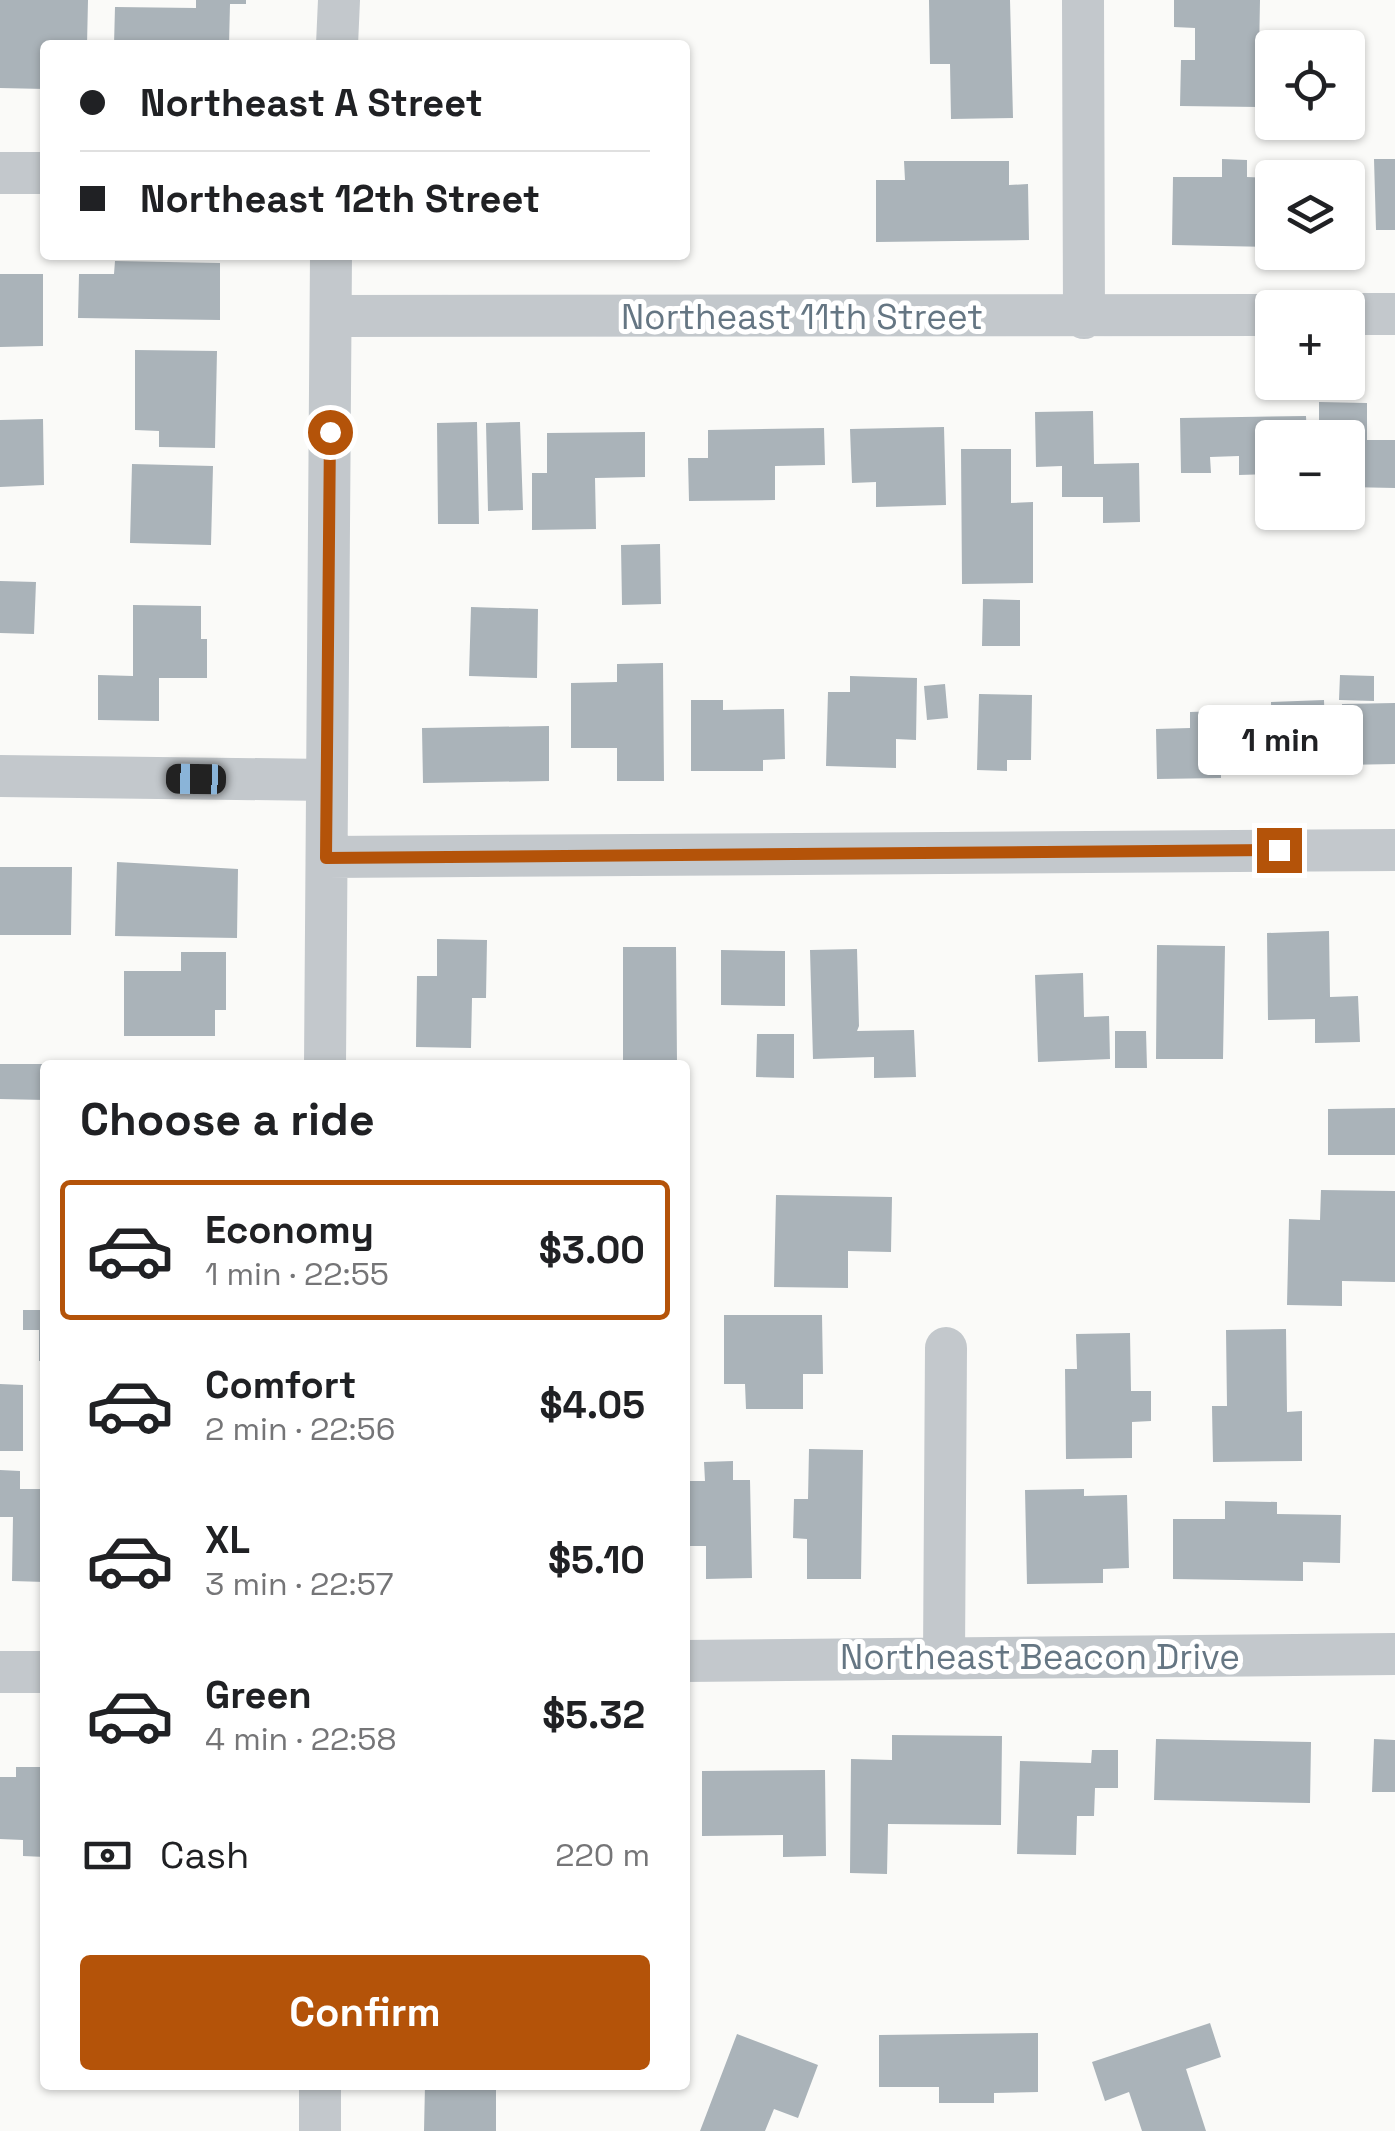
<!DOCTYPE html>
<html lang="en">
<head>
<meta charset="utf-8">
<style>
	:root { --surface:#fff; --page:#f2f2f2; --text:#202124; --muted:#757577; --line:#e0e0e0; --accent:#b45309 }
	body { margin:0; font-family:"Space Grotesk",sans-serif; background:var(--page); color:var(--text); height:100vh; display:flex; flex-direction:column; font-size:38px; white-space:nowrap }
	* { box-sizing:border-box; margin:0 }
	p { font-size:32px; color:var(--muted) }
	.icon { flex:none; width:55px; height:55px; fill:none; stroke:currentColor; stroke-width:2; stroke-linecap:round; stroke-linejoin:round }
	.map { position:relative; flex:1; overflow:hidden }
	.sheet { position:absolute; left:40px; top:1060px; width:650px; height:1030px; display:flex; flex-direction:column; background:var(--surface); border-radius:10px; box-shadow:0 2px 8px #0004 }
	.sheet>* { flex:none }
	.hud { position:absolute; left:40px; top:40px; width:650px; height:220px; border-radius:10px; box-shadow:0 2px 8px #0004; display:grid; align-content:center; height:220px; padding:0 40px; background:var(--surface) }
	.tools { position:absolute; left:1255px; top:30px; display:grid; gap:20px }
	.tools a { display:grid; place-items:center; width:110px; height:110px; border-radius:10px; background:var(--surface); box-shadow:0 2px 8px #0004; font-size:50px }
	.end { position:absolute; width:45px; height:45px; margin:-22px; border:12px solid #b45309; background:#fff; box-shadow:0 0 0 5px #fff }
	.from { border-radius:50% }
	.bubble { position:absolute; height:70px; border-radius:10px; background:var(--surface); box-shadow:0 2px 8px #0004; font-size:32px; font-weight:700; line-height:70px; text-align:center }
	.car { position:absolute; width:30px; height:60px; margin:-30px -15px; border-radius:12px; box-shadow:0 0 8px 2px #0007; background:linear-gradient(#222 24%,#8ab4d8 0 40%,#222 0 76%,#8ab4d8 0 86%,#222 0) }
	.hud b { display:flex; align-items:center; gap:35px; height:95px; font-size:38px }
	.hud b+b { border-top:2px solid var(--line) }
	.hud i { width:25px; height:25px; background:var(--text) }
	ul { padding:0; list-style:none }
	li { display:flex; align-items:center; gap:30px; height:140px; margin:0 20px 15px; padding:0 20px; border:5px solid transparent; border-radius:10px }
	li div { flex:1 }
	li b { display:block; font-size:38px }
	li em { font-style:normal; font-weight:700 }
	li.active { border-color:var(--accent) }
	li>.icon { width:90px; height:90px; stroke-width:1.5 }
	h2 { padding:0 40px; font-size:45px; line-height:120px }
	.pay { display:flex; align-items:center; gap:25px; height:110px; padding:0 40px; font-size:38px }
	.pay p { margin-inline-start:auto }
	.cta { display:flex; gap:20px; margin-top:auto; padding:20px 40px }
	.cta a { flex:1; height:115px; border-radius:10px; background:var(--accent); color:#fff; font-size:40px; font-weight:700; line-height:115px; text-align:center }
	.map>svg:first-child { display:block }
</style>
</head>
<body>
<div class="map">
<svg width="1395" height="2131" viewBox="0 0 1395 2131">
	<rect width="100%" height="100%" fill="#fafaf8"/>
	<!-- building -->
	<path fill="#aab3b9" d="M 0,0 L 88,0 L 87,45 L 45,45 L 45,89 L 0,88 Z
		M 196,0 L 246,0 L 246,4 L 230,4 L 229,45 L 114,45 L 115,7 L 196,8 Z
		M 929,0 L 1010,0 L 1013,118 L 951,119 L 950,64 L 930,64 Z
		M 1174,0 L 1260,0 L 1258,107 L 1180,106 L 1181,60 L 1195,60 L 1195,28 L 1174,27 Z
		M 1222,159 L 1247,160 L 1247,177 L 1272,178 L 1272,247 L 1172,245 L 1173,177 L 1222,177 Z
		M 1374,159 L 1395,159 L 1395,230 L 1376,230 Z
		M 904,161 L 1009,161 L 1009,185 L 1028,184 L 1029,240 L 876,242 L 876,180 L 905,180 Z
		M 115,261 L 220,263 L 220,320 L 78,318 L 79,274 L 114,274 Z
		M 0,274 L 43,274 L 43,346 L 0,347 Z
		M 135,350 L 217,351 L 215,448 L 159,447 L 159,431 L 135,430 Z
		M 1319,402 L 1367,403 L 1367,440 L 1395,440 L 1395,488 L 1348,487 L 1348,438 L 1319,438 Z
		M 1093,411 L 1094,464 L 1139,463 L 1140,522 L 1103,523 L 1103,497 L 1062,497 L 1062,466 L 1036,467 L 1035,412 Z
		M 1306,416 L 1307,438 L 1272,438 L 1272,474 L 1239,475 L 1239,456 L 1210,457 L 1211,473 L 1181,473 L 1180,418 Z
		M 43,419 L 44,485 L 0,487 L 0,420 Z
		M 477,422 L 479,524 L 438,524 L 437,423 Z
		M 520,422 L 523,510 L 488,511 L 486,423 Z
		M 944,427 L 946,505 L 876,507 L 876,482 L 852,483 L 850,429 Z
		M 824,428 L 825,465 L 775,466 L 775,500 L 689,501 L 688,458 L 708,458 L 708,430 Z
		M 645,432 L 645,477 L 595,478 L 596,529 L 532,530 L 532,473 L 547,473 L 547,433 Z
		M 961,449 L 1011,449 L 1011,503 L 1033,502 L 1033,583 L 962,584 Z
		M 132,464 L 213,466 L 211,545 L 130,543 Z
		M 660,544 L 661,604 L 622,605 L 621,545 Z
		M 0,581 L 36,582 L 34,634 L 0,633 Z
		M 983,599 L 1020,600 L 1020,646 L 982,646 Z
		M 133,605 L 201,606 L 201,639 L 207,639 L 207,678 L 159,678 L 159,721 L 98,720 L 98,675 L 133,676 Z
		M 471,607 L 538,609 L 537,678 L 469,676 Z
		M 663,663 L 664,781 L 617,781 L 617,748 L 571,748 L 571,683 L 617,682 L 617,664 Z
		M 1340,675 L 1374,676 L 1374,701 L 1339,700 Z
		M 850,676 L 917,678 L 916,740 L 896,739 L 896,768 L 826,766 L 828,692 L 850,692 Z
		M 945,684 L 948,718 L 927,720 L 924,686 Z
		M 979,694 L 1032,695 L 1031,760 L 1007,760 L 1007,771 L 977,770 Z
		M 691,700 L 723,700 L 723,710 L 784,709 L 785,759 L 763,760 L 763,771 L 691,771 Z
		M 1324,700 L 1326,763 L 1272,764 L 1271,702 Z
		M 1395,703 L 1395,764 L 1343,765 L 1342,704 Z
		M 1220,711 L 1221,778 L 1157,779 L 1156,729 L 1190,728 L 1190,712 Z
		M 549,726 L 549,781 L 423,783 L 422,728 Z
		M 117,862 L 238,869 L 237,938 L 115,936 Z
		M 0,867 L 72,867 L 71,935 L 0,935 Z
		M 1329,931 L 1330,997 L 1358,996 L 1360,1042 L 1315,1043 L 1315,1019 L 1268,1020 L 1267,933 Z
		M 437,939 L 487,940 L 486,998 L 472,998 L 471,1048 L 416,1047 L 417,976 L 437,976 Z
		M 1157,945 L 1225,946 L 1223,1059 L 1156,1059 Z
		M 623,947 L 676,947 L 677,1063 L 623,1065 Z
		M 857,949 L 859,1026 L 857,1031 L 914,1030 L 916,1077 L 874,1078 L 874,1057 L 813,1059 L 810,950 Z
		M 721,950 L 785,951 L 785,1006 L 721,1005 Z
		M 181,952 L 226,952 L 226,1010 L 215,1010 L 215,1036 L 124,1036 L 124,971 L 181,971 Z
		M 1083,973 L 1084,1017 L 1109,1016 L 1110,1059 L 1038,1062 L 1035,975 Z
		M 1115,1031 L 1146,1031 L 1147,1068 L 1115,1068 Z
		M 757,1034 L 794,1034 L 794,1078 L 756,1077 Z
		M 0,1064 L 45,1064 L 45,1100 L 0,1099 Z
		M 1395,1108 L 1395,1155 L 1328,1155 L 1328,1109 Z
		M 1321,1190 L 1395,1191 L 1395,1282 L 1342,1281 L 1342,1306 L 1287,1305 L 1289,1219 L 1320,1220 Z
		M 776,1195 L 892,1197 L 891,1252 L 848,1251 L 848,1288 L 774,1287 Z
		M 23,1310 L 45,1310 L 45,1361 L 39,1361 L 39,1330 L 23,1330 Z
		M 724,1315 L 822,1315 L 823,1374 L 803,1374 L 803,1409 L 746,1409 L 745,1384 L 724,1384 Z
		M 1286,1329 L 1287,1412 L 1302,1411 L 1302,1461 L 1213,1462 L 1212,1406 L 1227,1406 L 1226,1330 Z
		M 1130,1333 L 1131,1391 L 1151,1391 L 1151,1421 L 1132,1422 L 1132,1458 L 1066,1459 L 1065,1369 L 1077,1369 L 1076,1334 Z
		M 0,1384 L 23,1385 L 23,1451 L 0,1451 Z
		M 809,1449 L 863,1450 L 861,1579 L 807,1579 L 807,1539 L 793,1538 L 794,1499 L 808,1499 Z
		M 733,1461 L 733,1480 L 750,1480 L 752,1578 L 706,1579 L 706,1546 L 685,1546 L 685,1481 L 705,1481 L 704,1462 Z
		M 0,1470 L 20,1471 L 20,1489 L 45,1489 L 45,1582 L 12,1581 L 13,1517 L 0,1517 Z
		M 1084,1489 L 1084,1496 L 1127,1495 L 1129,1568 L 1103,1569 L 1103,1583 L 1027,1584 L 1025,1490 Z
		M 1225,1501 L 1277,1502 L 1277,1514 L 1341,1515 L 1340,1563 L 1303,1562 L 1303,1581 L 1173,1579 L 1173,1519 L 1225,1519 Z
		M 892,1735 L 1002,1736 L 1001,1825 L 888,1824 L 887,1874 L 850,1873 L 851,1759 L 892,1760 Z
		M 1156,1739 L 1311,1742 L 1310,1803 L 1154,1800 Z
		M 1374,1739 L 1395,1740 L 1395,1792 L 1372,1792 Z
		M 1092,1750 L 1118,1750 L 1118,1788 L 1095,1788 L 1094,1816 L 1077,1816 L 1076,1855 L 1017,1854 L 1020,1761 L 1091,1763 Z
		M 16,1767 L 45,1767 L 45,1857 L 23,1856 L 23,1840 L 0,1839 L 0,1777 L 16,1777 Z
		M 825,1770 L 826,1856 L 783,1857 L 783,1835 L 702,1836 L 702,1771 Z
		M 1210,2023 L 1221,2057 L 1186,2069 L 1206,2131 L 1142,2131 L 1129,2092 L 1105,2101 L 1092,2062 Z
		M 1038,2033 L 1038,2092 L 994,2093 L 994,2103 L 939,2103 L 939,2087 L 879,2087 L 879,2035 Z
		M 737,2034 L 818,2065 L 798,2118 L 774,2109 L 765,2131 L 700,2131 Z
		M 425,2085 L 496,2085 L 496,2131 L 424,2131 Z"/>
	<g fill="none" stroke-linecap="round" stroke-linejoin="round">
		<!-- minor -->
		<path stroke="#c3c8cc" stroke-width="42" d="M 1083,0 L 1084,318
			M 337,45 L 339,0
			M 0,173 L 45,173
			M 1348,314 L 1395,314
			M 331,316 L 1272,315
			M 0,776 L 327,780
			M 327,857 L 1395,850
			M 325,1065 L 331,255
			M 944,1657 L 946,1348
			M 685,1661 L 1395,1654
			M 0,1672 L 45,1672
			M 320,2131 L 320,2085"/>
	</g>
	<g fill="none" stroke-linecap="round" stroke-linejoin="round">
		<!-- route -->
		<path stroke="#b45309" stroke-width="12" d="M 330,432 L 326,858 L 1279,850"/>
	</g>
	<g text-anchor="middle" stroke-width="10" stroke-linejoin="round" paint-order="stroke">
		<!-- street labels -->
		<g font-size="35" fill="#657683" stroke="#fff">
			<text x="802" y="329">Northeast 11th Street</text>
			<text x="1040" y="1669">Northeast Beacon Drive</text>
		</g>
	</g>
</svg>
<div class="tools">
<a><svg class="icon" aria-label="locate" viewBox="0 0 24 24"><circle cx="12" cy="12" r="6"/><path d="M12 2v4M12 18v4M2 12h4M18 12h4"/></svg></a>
<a><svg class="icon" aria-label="layers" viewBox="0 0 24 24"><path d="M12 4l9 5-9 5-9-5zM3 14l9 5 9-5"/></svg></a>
<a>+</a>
<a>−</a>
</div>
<i class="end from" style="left:330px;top:432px"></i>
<i class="end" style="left:1279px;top:850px"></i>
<div class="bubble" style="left:1198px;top:705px;width:165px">1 min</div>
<i class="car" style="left:196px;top:779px;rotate:271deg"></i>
<div class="hud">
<b><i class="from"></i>Northeast A Street</b>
<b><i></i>Northeast 12th Street</b>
</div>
<section class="sheet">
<h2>Choose a ride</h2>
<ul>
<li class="active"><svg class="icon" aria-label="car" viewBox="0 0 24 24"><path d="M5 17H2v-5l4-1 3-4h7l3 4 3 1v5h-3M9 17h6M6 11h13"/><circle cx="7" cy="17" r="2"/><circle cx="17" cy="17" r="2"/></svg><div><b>Economy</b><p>1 min · 22:55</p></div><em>$3.00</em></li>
<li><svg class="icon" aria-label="car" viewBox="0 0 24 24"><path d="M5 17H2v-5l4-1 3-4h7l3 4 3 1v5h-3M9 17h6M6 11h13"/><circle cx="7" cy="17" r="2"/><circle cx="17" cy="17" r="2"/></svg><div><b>Comfort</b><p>2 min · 22:56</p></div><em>$4.05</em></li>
<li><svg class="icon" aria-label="car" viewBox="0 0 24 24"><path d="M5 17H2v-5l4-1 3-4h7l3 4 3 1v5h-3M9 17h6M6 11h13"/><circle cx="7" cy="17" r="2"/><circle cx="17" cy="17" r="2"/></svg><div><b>XL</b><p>3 min · 22:57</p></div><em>$5.10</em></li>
<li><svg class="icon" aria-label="car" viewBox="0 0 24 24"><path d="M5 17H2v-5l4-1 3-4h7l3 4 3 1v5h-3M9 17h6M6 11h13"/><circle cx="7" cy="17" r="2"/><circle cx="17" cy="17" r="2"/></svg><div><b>Green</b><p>4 min · 22:58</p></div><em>$5.32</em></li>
</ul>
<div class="pay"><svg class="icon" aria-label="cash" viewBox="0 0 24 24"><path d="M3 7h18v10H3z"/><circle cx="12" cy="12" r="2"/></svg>Cash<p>220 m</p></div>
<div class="cta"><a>Confirm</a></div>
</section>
</div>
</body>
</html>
